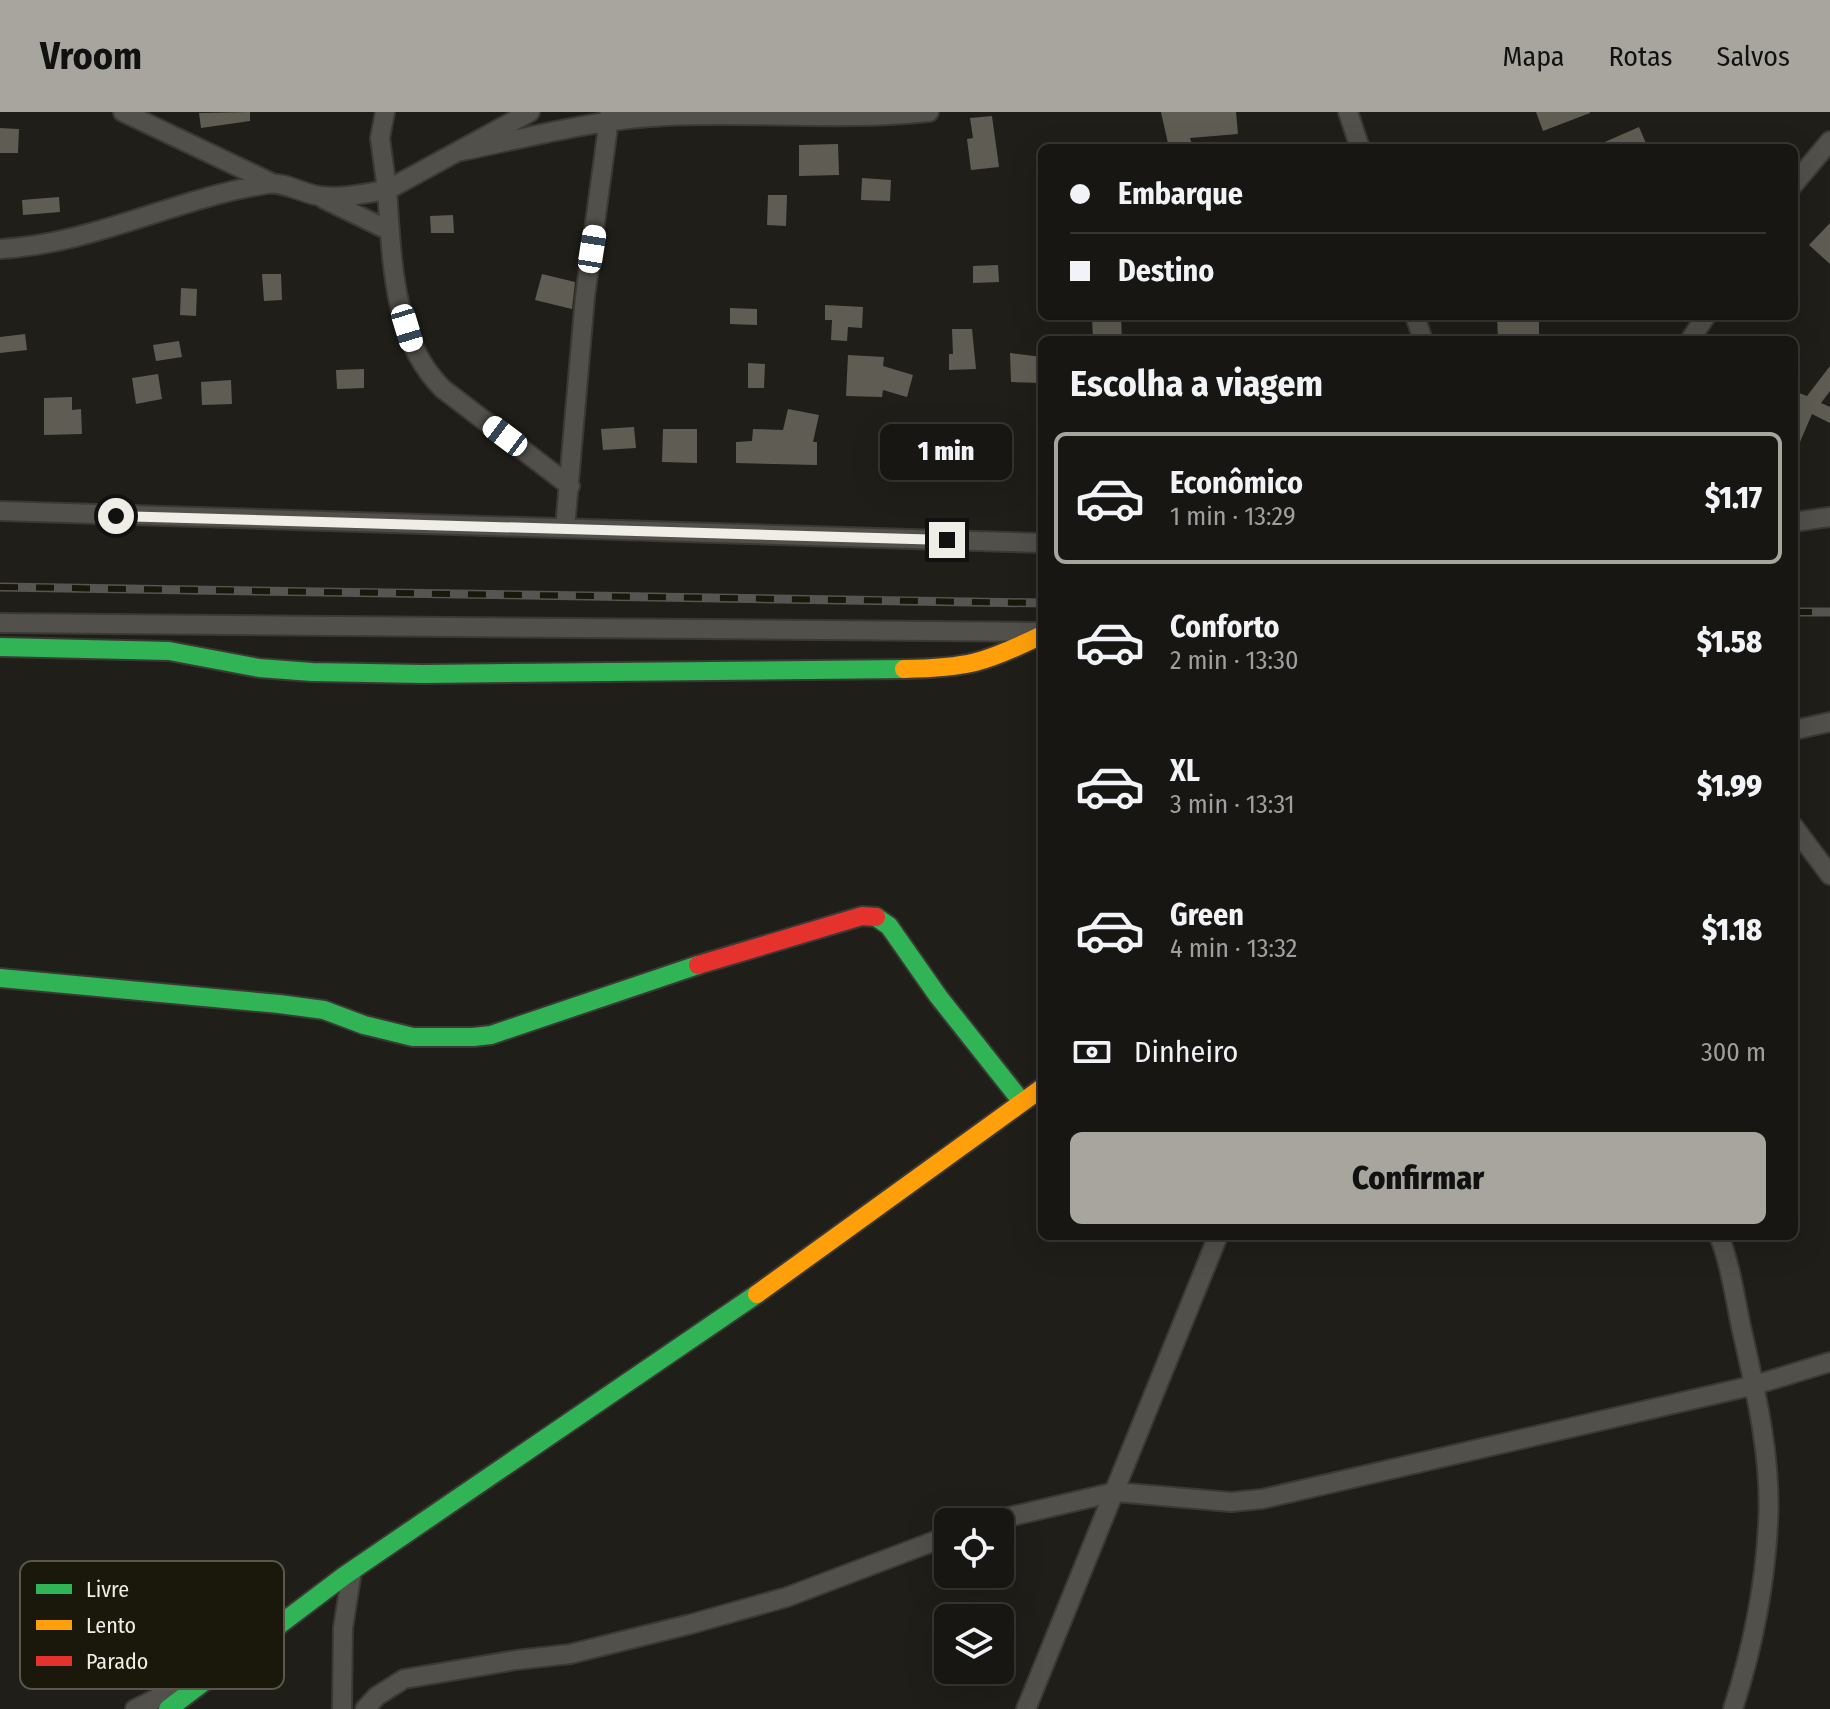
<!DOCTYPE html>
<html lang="pt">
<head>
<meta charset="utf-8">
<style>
	:root { --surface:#181612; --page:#252320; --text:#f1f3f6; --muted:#9f9f9f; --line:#363532; --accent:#a7a59d }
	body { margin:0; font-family:"Fira Sans Condensed",sans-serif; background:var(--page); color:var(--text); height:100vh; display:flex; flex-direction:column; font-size:30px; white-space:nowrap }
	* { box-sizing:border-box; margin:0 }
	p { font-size:26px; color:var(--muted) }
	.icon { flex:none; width:44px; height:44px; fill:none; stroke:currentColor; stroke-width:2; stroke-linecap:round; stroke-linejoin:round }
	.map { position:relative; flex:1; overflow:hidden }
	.panel { position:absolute; left:1038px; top:224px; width:760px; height:904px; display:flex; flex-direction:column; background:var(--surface); border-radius:12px; box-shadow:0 8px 32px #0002,0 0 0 2px var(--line) }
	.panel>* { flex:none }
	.banner { position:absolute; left:1038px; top:32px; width:760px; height:176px; border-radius:12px; box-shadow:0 8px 32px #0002,0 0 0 2px var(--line); display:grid; align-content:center; height:176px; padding:0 32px; background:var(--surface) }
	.fabs { position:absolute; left:934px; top:1396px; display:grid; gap:16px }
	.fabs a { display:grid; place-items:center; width:80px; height:80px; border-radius:12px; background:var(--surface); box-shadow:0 8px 32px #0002,0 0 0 2px var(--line); font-size:40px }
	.end { position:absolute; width:36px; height:36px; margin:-18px; border:10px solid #efede5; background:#111; box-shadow:0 0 0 4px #111 }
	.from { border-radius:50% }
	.bubble { position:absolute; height:56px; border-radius:12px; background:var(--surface); box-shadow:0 8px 32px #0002,0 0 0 2px var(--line); font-size:26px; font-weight:800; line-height:56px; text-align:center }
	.car { position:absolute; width:24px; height:48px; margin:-24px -12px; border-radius:10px; box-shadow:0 0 6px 2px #0007; background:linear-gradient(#fff 24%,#345 0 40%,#fff 0 76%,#345 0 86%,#fff 0) }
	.banner b { display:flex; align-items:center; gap:28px; height:76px; font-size:30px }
	.banner b+b { border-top:2px solid var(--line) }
	.banner i { width:20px; height:20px; background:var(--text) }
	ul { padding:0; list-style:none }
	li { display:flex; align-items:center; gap:24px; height:132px; margin:0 16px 12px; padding:0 16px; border:4px solid transparent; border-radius:12px }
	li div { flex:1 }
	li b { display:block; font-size:30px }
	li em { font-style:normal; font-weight:800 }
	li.active { border-color:var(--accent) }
	li>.icon { width:72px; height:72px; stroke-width:1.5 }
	h2 { padding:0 32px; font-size:36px; line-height:96px }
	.pay { display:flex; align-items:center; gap:20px; height:88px; padding:0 32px; font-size:30px }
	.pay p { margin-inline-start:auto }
	.cta { display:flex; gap:16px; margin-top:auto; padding:16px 32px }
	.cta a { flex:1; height:92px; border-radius:12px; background:var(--accent); color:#111; font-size:32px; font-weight:800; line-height:92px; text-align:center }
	header { display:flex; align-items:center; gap:48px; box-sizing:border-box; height:112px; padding:0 40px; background:var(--accent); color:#111 }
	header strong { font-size:38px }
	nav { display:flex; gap:44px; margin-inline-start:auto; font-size:28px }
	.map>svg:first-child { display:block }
</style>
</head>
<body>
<header>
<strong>Vroom</strong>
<nav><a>Mapa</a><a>Rotas</a><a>Salvos</a></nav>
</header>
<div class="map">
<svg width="1830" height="1597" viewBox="0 0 1830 1597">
	<rect width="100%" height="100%" fill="#201e18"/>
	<!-- building -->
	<path fill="#5f5d53" d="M 250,0 L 250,9 L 201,16 L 199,1 Z
		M 1161,0 L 1236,0 L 1238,22 L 1190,26 L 1193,36 L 1169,36 Z
		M 1536,0 L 1590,0 L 1590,1 L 1543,19 Z
		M 992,4 L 999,55 L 971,58 L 967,27 L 973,26 L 970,6 Z
		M 1639,15 L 1648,36 L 1591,36 Z
		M 0,16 L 19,17 L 18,41 L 0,41 Z
		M 838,32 L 839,63 L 799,64 L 799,33 Z
		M 862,66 L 891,68 L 890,89 L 861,88 Z
		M 768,83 L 787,83 L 786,114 L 767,113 Z
		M 59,85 L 60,100 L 23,103 L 22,88 Z
		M 453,103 L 454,121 L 431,121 L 430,104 Z
		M 1830,111 L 1830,152 L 1809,133 Z
		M 998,153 L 999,170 L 973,171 L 973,154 Z
		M 262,162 L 281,162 L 282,188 L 264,189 Z
		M 542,162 L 575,170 L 572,197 L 535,188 Z
		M 181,176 L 197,177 L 196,204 L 180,203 Z
		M 825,193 L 863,195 L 862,216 L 848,215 L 847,229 L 831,228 L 832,208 L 825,208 Z
		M 730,196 L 757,197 L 757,213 L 730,212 Z
		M 1092,204 L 1121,204 L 1122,228 L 1093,228 Z
		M 1497,204 L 1539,204 L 1539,228 L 1498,228 Z
		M 952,217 L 972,217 L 976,257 L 949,258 L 949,242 L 953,242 Z
		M 25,222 L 27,238 L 0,241 L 0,225 Z
		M 179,229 L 182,245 L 156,249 L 153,233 Z
		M 1010,241 L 1042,245 L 1042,271 L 1011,270 Z
		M 848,243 L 884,245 L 883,254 L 913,263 L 907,285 L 883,278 L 882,285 L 846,284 Z
		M 748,251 L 765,252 L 764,276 L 748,276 Z
		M 1830,254 L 1830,279 L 1821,291 L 1830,295 L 1830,311 L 1812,302 L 1794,344 L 1794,294 L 1799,281 L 1807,284 Z
		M 364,257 L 364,276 L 337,277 L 336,258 Z
		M 158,262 L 162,287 L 136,292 L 132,266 Z
		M 231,268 L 232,292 L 202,293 L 201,270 Z
		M 72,285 L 72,298 L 81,297 L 82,322 L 44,323 L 44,286 Z
		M 788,297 L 819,303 L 813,330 L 817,330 L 817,353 L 736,351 L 736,330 L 752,329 L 753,317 L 783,318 Z
		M 634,315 L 636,336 L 603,338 L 601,317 Z
		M 663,317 L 697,317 L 697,351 L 662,350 Z
		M 955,326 L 1001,327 L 1000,354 L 954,353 Z"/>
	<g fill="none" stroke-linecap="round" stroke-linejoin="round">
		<defs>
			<path id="street" d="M 123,0 L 272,71
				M 385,0 L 380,26 L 387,78 L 530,0
				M 1348,0 L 1360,36
				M 462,39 C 530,25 597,7 666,4 C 754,0 842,9 929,0
				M 1794,72 L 1830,29
				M 324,87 L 390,119
				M 0,137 C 93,132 176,86 267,72 C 284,69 303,82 320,84 C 342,87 365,81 387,78 C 392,146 392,227 443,277 L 570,374
				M 1415,204 L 1423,228
				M 1690,228 L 1706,204
				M 0,399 L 1042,431
				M 1794,410 L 1830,405
				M 565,416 L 585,185 L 610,0
				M 0,511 L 1042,520
				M 1794,618 L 1830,610
				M 1794,715 L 1830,763
				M 1719,1124 C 1731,1154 1735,1187 1742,1219 C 1756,1280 1772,1348 1768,1412 C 1765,1474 1752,1538 1733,1597
				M 987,1410 L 1115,1380 L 1231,1390 L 1262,1387 L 1755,1273 L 1830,1250
				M 135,1597 L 190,1570
				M 342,1597 L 343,1516 L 352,1459
				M 365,1597 L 377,1584 L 404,1567 L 516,1548 L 570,1542 L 691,1512 L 787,1485 L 948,1424
				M 1026,1597 L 1218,1124"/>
			<path id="fast" d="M 0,535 L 169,539 L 259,556 L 312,560 L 423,562 L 904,557
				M 876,805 L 889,814 L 938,884 L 1022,990
				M 0,866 L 279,892 L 324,898 L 364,913 L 413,925 L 473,925 L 491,923 L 698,853
				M 168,1597 L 344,1464 L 757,1182"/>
			<path id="slow" d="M 904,557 C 967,556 985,551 1042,523
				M 757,1182 L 1042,976"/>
			<path id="jam" d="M 698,853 L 862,804 L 876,805"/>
		</defs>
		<!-- street casing -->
		<use href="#street" stroke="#3b3935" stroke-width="22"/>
		<!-- fast casing -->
		<use href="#fast" stroke="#3b3935" stroke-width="22"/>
		<!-- slow casing -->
		<use href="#slow" stroke="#3b3935" stroke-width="22"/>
		<!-- jam casing -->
		<use href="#jam" stroke="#3b3935" stroke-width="22"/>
		<!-- street -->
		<use href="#street" stroke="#51504b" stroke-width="18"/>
		<!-- fast -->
		<use href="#fast" stroke="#30b455" stroke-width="18"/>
		<!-- slow -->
		<use href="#slow" stroke="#ff9f0a" stroke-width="18"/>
		<!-- jam -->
		<use href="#jam" stroke="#e5322d" stroke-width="18"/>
		<defs>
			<path id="rail" d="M 0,475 L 1042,491
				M 1794,500 L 1830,500"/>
		</defs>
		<!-- rail casing -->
		<use href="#rail" stroke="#575551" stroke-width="9"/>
		<!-- rail -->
		<use href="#rail" stroke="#1a170b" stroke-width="6" stroke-dasharray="18" stroke-linecap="butt"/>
	</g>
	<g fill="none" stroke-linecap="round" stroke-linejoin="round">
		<!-- route -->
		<path stroke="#efede5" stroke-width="10" d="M 116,404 L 947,428"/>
	</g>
	<!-- legend -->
	<rect x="20" y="1449" width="264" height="128" rx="12" fill="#1a170b" stroke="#5a574c" stroke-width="2"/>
	<rect x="36" y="1472" width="36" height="10" fill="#30b455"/>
	<rect x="36" y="1508" width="36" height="10" fill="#ff9f0a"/>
	<rect x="36" y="1544" width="36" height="10" fill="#e5322d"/>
	<g font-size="22" fill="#efede5">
		<text x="86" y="1485">Livre</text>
		<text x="86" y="1521">Lento</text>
		<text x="86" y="1557">Parado</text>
	</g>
</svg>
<div class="fabs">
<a><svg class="icon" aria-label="locate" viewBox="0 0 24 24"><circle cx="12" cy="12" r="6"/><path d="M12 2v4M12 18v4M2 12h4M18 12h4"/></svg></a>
<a><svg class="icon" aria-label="layers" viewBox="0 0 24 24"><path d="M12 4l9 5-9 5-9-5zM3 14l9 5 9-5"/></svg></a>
</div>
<i class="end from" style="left:116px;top:404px"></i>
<i class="end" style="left:947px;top:428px"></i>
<div class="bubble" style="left:880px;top:312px;width:132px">1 min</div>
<i class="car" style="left:592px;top:137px;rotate:9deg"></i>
<i class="car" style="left:407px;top:216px;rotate:163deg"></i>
<i class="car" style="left:505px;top:324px;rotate:307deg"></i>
<div class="banner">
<b><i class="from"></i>Embarque</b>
<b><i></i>Destino</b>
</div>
<section class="panel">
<h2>Escolha a viagem</h2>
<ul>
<li class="active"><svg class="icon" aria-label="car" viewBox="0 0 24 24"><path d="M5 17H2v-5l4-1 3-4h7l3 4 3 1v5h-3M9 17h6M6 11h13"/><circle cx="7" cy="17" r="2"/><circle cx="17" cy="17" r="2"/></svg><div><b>Econômico</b><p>1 min · 13:29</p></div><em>$1.17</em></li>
<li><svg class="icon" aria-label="car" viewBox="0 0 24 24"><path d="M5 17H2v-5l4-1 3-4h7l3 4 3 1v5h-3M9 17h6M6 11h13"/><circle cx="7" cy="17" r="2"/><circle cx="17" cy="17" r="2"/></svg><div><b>Conforto</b><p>2 min · 13:30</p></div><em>$1.58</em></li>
<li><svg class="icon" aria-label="car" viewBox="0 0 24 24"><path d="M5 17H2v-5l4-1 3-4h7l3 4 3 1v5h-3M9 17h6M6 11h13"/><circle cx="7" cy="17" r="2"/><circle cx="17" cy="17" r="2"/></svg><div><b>XL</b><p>3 min · 13:31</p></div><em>$1.99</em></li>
<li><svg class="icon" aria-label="car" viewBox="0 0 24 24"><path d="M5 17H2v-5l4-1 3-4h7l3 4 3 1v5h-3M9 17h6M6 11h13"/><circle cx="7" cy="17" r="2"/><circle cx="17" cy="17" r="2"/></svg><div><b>Green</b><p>4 min · 13:32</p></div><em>$1.18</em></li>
</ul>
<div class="pay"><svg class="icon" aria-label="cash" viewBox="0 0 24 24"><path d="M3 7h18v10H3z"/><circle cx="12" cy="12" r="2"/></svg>Dinheiro<p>300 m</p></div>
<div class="cta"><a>Confirmar</a></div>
</section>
</div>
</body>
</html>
